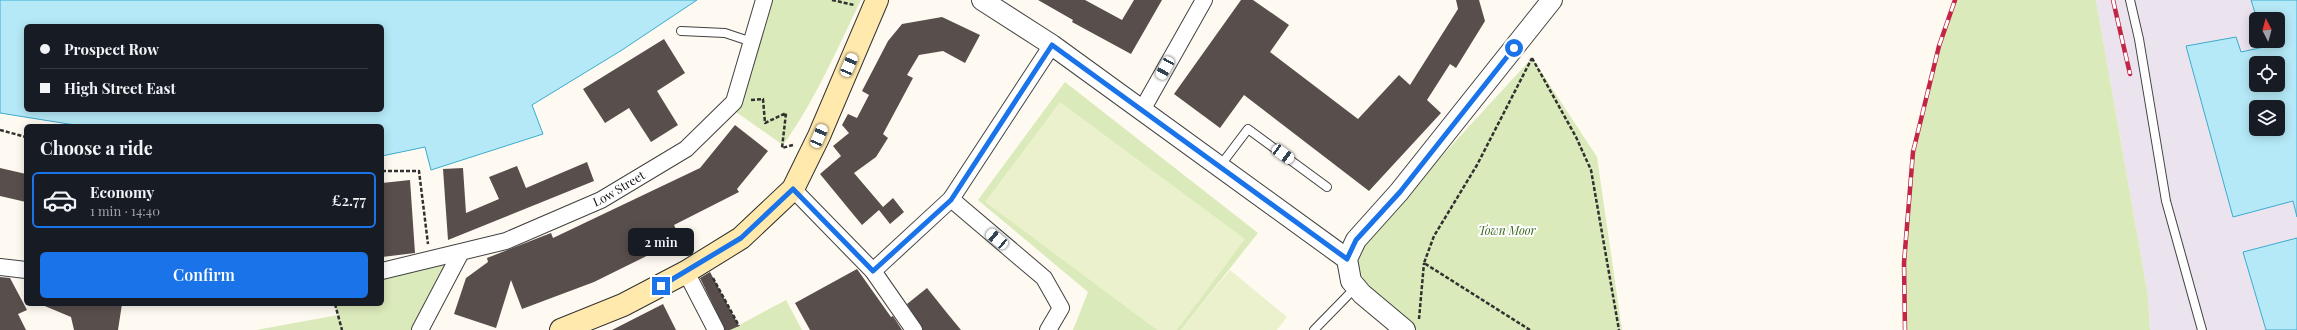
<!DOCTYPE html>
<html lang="en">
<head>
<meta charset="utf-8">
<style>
	:root { --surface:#171b24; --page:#20242c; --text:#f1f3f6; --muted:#9ea1a6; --line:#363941; --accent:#1a73e8 }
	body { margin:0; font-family:"Playfair Display",serif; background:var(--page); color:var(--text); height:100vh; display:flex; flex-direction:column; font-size:15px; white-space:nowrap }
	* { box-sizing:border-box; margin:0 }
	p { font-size:13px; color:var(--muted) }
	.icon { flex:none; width:22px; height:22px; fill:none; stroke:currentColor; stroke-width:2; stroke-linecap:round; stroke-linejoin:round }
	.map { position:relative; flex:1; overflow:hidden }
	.drawer { position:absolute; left:24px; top:124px; width:360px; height:182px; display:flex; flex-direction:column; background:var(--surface); border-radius:6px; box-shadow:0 2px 10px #0003 }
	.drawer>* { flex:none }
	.hud { position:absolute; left:24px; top:24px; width:360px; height:88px; border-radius:6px; box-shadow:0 2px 10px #0003; display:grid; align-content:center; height:88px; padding:0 16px; background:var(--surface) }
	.needle { width:26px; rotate:354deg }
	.fabs { position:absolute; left:2249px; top:12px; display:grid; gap:8px }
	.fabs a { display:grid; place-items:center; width:36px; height:36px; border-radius:6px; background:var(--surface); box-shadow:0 2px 10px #0003; font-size:20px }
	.end { position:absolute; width:18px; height:18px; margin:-9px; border:5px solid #1a73e8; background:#fff; box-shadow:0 0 0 2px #fff }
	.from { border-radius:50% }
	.bubble { position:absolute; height:28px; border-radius:6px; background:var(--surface); box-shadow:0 2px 10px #0003; font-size:13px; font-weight:600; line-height:28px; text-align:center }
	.car { position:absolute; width:12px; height:24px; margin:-12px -6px; border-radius:5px; box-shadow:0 0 3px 1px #0007; background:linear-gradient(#fff 24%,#345 0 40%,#fff 0 76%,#345 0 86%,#fff 0) }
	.hud b { display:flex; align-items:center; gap:14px; height:38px; font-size:15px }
	.hud b+b { border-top:1px solid var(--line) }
	.hud i { width:10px; height:10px; background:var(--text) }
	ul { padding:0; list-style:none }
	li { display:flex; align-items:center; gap:12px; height:56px; margin:0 8px 6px; padding:0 8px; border:2px solid transparent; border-radius:6px }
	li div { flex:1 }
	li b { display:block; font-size:15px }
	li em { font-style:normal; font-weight:600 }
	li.selected { border-color:var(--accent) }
	li>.icon { width:36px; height:36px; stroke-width:1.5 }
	h2 { padding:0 16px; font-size:18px; line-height:48px }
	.action { display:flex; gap:8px; margin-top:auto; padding:8px 16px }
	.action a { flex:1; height:46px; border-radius:6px; background:var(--accent); color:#fff; font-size:16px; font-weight:600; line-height:46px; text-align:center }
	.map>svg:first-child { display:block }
</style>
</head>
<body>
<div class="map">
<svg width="2297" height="330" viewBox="0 0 2297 330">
	<rect width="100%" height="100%" fill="#fffaf1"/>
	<!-- industrial -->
	<path fill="#ebe4ee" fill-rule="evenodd" d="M 2096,0 L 2297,0 L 2297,330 L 2150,330 L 2148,296 ZM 2256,19 L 2278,19 L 2278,41 L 2256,41 ZM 2256,63 L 2278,63 L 2278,85 L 2256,85 ZM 2256,107 L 2278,107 L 2278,129 L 2256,129 Z"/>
	<!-- green -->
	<path fill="#dbeaba" d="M 769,0 L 861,0 C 837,49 815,101 783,145 L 729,107 Z
		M 1955,0 L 2096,0 L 2148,296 L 2150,330 L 1905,330 L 1904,263 L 1913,152 L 1939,46 Z
		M 1532,58 L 1597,157 L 1622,330 L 1402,330 L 1347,259 Z
		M 1065,82 L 1258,233 L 1181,330 L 1073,330 L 1088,292 L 978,200 Z
		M 460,254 L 421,330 L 256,330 L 338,315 L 335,304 L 382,304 L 382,271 Z
		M 786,300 L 802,330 L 730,330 Z"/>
	<!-- pitch -->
	<path fill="#eaf1cc" d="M 1060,102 L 1245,239 L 1177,330 L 1157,330 L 985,202 Z
		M 1230,270 L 1287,317 L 1277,330 L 1181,330 Z"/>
	<!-- water -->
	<path fill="#b5e9f7" stroke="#3babcf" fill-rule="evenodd" d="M 0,0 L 697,0 L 622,50 L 532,105 L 543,134 L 431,170 L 425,147 L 382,156 L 382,126 L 81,126 L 0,113 ZM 26,26 L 382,26 L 382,110 L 26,110 Z
		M 2251,0 L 2297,0 L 2297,217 L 2293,201 L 2233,217 L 2186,46 L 2236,37 L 2241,52 L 2264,47 L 2263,41 L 2278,41 L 2278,19 L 2257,19 ZM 2256,63 L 2278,63 L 2278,85 L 2256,85 ZM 2256,107 L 2278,107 L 2278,129 L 2256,129 Z
		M 2297,238 L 2297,330 L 2266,330 L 2243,252 Z"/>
	<!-- building -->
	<path fill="#584e4b" d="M 1038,0 L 1085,0 L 1122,20 L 1134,0 L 1162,0 L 1131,54 L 1072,22 L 1073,20 Z
		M 1241,0 L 1253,0 L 1289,25 L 1270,52 L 1358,119 L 1399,75 L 1410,85 L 1458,9 L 1456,0 L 1479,0 L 1485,21 L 1456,68 L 1450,64 L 1427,100 L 1441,113 L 1369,191 L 1244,95 L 1220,128 L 1174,94 Z
		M 942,17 L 980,35 L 965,63 L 943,51 L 919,55 L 907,75 L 913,78 L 883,134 L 888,138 L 876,157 L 854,173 L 883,207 L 893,198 L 904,212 L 890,224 L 879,210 L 862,225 L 820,174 L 841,156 L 833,146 L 849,133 L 842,125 L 848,114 L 857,118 L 869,95 L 862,91 L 888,41 L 902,24 Z
		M 664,39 L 685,73 L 657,91 L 678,125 L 651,142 L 629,108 L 605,123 L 583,89 Z
		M 735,125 L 768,151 L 737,189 L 739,192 L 674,225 L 681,239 L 594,282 L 522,309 L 511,280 L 496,328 L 454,314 L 466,278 L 488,262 L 487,258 L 551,233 L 553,238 L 700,168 Z
		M 587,162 L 594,181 L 448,240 L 443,169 L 463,168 L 466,213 L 499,199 L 489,177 L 517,166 L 526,188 Z
		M 0,168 L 26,174 L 26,202 L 0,196 Z
		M 410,180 L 415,253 L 382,257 L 382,183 Z
		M 857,269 L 891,317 L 893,316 L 902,330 L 810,330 L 795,303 Z
		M 710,272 L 739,326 L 730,330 L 725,330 L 700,278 Z
		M 0,277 L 10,278 L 27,310 L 18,314 L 26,330 L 0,330 Z
		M 927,288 L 947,313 L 961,330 L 923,330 L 907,304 Z
		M 40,304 L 122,304 L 118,330 L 74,330 L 71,317 Z
		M 663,304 L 676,330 L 612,330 Z"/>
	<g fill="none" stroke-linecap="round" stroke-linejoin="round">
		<defs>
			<path id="service" d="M 2130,0 L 2139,39 L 2166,201 L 2202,330
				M 681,31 L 725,33 L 752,42
				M 1220,166 L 1248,129 L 1327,187
				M 1314,330 L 1356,287"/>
			<g id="minor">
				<path d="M 1142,110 L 1204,0"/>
				<path d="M 793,189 L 873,271 L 914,330"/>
				<path d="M 951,199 L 1044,278 L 1061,308 L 1048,330"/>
				<path d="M 0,267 L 26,270"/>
				<path id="s1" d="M 382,271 L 506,241 L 601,200 L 686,149 L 734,102 L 764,0"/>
				<path d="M 873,271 L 951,199 L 1052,45"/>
				<path d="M 686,272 L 716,330"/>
				<path d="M 420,330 L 460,254"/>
			</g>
			<path id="tertiary" d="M 982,0 L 1052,45 L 1347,259
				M 1347,259 L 1356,240 L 1399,192 L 1552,0
				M 1347,259 L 1351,281 L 1362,294 L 1405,330"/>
			<path id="secondary" d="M 561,330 L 623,305 L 686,272 L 741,238 L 793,189 L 819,136 L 877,0"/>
		</defs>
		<!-- service casing -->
		<use href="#service" stroke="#424242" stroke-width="10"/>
		<!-- minor casing -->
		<use href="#minor" stroke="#424242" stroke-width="18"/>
		<!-- tertiary casing -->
		<use href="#tertiary" stroke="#424242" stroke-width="22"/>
		<!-- secondary casing -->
		<use href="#secondary" stroke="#313131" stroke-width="24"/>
		<!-- path -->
		<path stroke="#313131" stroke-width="2.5" stroke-dasharray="4 2" stroke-linecap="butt" d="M 832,0 L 854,5
			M 1532,58 L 1576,137 L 1591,170 L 1619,330
			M 751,100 L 763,99 L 765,123 L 786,113 L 782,148 L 793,145
			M 0,130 L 26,137
			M 382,171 L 419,171 L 428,244
			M 713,278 L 739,326
			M 335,304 L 342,330
			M 1419,319 L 1424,263
			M 1530,330 L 1424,263 L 1434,236 L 1477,165 L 1532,58"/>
		<!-- service -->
		<use href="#service" stroke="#fff" stroke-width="8"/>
		<!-- minor -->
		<use href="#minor" stroke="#fff" stroke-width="16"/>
		<!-- tertiary -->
		<use href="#tertiary" stroke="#fff" stroke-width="20"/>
		<!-- secondary -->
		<use href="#secondary" stroke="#ffe9ac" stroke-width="22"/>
		<defs>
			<path id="rail" d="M 2113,0 L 2130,74
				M 1905,330 L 1904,263 L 1913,152 L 1939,46 L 1955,0"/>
		</defs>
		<!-- rail casing -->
		<use href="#rail" stroke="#c22545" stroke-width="4.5"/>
		<!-- rail -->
		<use href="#rail" stroke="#fff" stroke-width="3" stroke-dasharray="9" stroke-linecap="butt"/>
	</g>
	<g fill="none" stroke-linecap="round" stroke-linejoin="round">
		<!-- route -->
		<path stroke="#1a73e8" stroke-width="5" d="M 661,286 L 741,238 L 793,189 L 873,271 L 951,200 L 1052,45 L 1347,259 L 1356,240 L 1400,192 L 1514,48"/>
	</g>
	<g text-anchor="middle" stroke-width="4" stroke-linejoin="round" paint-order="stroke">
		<!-- street labels -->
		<g font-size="12" fill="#0f0f0f" stroke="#fff">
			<text dy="4" stroke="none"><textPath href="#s1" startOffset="252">Low Street</textPath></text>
		</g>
		<!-- park labels -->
		<g font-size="12" font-style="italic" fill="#39691e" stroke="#fff">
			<text x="1507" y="235">Town Moor</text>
		</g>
	</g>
</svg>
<div class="fabs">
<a><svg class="needle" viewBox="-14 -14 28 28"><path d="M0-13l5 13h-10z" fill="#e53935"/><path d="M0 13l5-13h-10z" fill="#9ea1a6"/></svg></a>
<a><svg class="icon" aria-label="locate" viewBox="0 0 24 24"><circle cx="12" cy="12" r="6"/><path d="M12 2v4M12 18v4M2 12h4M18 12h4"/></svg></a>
<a><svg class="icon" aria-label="layers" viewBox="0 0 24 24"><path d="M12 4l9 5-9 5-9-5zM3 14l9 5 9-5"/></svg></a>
</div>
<i class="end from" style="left:1514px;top:48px"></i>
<i class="end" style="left:661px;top:286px"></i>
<div class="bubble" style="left:628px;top:228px;width:66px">2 min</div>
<i class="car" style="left:849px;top:65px;rotate:23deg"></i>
<i class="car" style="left:1165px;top:68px;rotate:209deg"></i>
<i class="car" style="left:819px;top:136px;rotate:23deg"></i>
<i class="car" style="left:1283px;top:154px;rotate:126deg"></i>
<i class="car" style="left:997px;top:239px;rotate:310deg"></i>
<div class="hud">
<b><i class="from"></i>Prospect Row</b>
<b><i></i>High Street East</b>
</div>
<section class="drawer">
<h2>Choose a ride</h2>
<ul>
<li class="selected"><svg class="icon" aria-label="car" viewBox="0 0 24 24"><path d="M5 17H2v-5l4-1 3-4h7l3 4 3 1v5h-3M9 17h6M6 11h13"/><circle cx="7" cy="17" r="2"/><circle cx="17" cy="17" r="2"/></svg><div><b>Economy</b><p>1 min · 14:40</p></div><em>£2.77</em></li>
</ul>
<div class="action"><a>Confirm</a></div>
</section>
</div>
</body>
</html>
